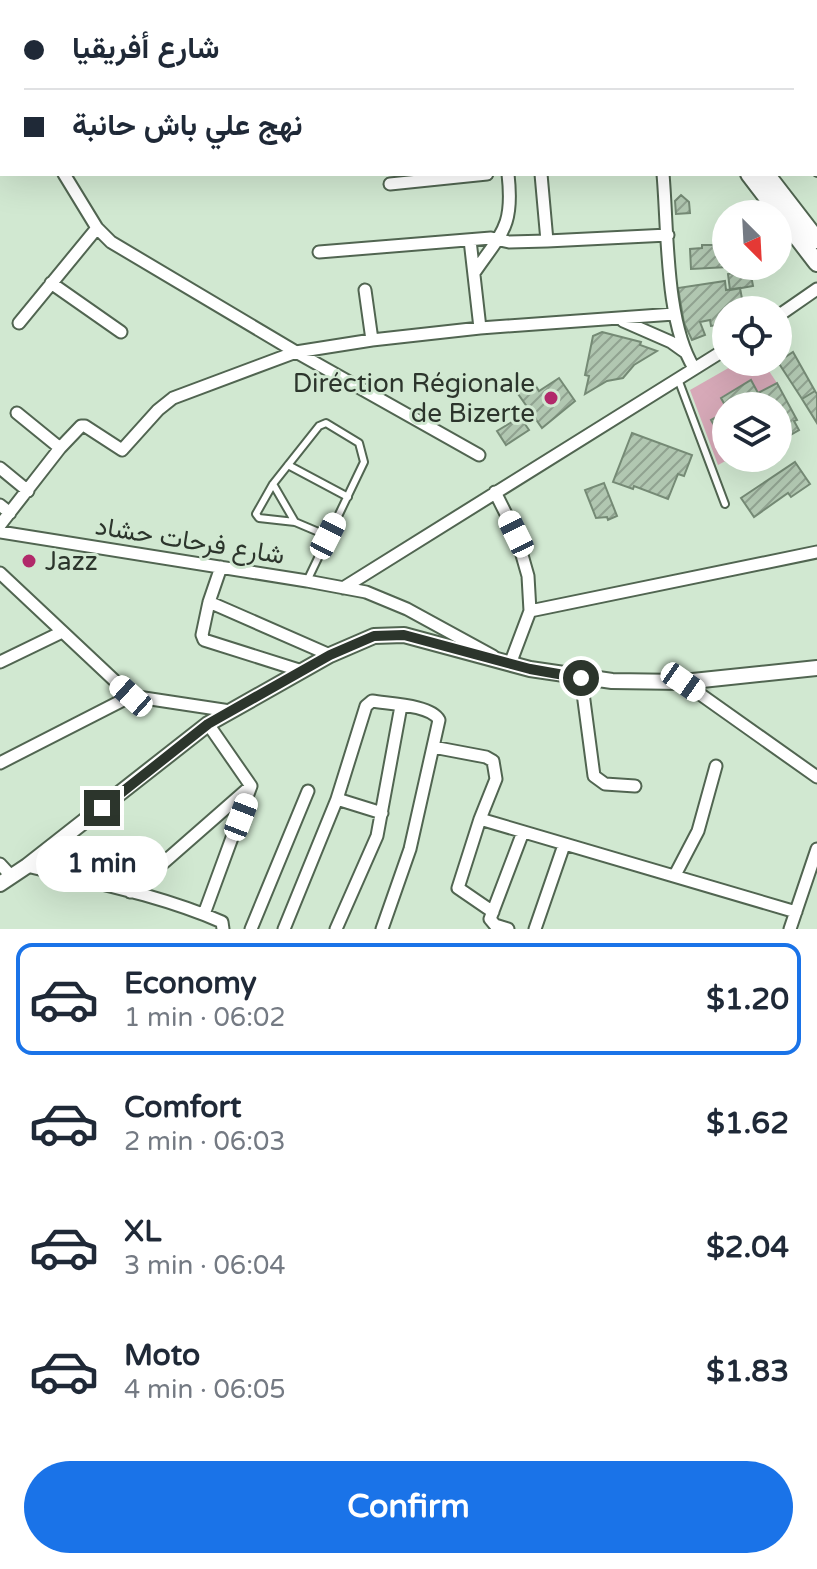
<!DOCTYPE html>
<html lang="en">
<head>
<meta charset="utf-8">
<style>
	:root { --surface:#fff; --page:#f2f2f3; --text:#1f2937; --muted:#747a83; --line:#e0e1e3; --accent:#1a73e8 }
	body { margin:0; font-family:"Varela Round",Vazirmatn,sans-serif; background:var(--page); color:var(--text); height:100vh; display:flex; flex-direction:column; font-size:30px; white-space:nowrap }
	* { box-sizing:border-box; margin:0 }
	p { font-size:26px; color:var(--muted) }
	.icon { flex:none; width:44px; height:44px; fill:none; stroke:currentColor; stroke-width:2; stroke-linecap:round; stroke-linejoin:round }
	.map { position:relative; height:929px; overflow:hidden }
	.details { display:flex; flex-direction:column; background:var(--surface); flex:1 }
	.details>* { flex:none }
	.top-card { position:absolute; left:0px; top:0px; width:818px; height:176px; box-shadow:0 8px 32px #0002; display:grid; align-content:center; height:176px; padding:0 24px; background:var(--surface) }
	.needle { width:52px; rotate:156deg }
	.tools { position:absolute; left:712px; top:200px; display:grid; gap:16px }
	.tools a { display:grid; place-items:center; width:80px; height:80px; border-radius:50%; background:var(--surface); box-shadow:0 8px 32px #0002; font-size:40px }
	.end { position:absolute; width:36px; height:36px; margin:-18px; border:10px solid #2c352c; background:#fff; box-shadow:0 0 0 4px #fff }
	.from { border-radius:50% }
	.bubble { position:absolute; height:56px; border-radius:28px; background:var(--surface); box-shadow:0 8px 32px #0002; font-size:26px; font-weight:800; line-height:56px; text-align:center }
	.car { position:absolute; width:24px; height:48px; margin:-24px -12px; border-radius:10px; box-shadow:0 0 6px 2px #0007; background:linear-gradient(#fff 24%,#345 0 40%,#fff 0 76%,#345 0 86%,#fff 0) }
	.top-card b { display:flex; align-items:center; gap:28px; height:76px; font-size:30px }
	.top-card b+b { border-top:2px solid var(--line) }
	.top-card i { width:20px; height:20px; background:var(--text) }
	ul { padding:14px 0 0; list-style:none }
	li { display:flex; align-items:center; gap:24px; height:112px; margin:0 16px 12px; padding:0 8px; border:4px solid transparent; border-radius:16px }
	li div { flex:1 }
	li b { display:block; font-size:30px }
	li em { font-style:normal; font-weight:800 }
	li.on { border-color:var(--accent) }
	li>.icon { width:72px; height:72px; stroke-width:1.5 }
	.cta { display:flex; gap:16px; margin-top:auto; padding:16px 24px }
	.cta a { flex:1; height:92px; border-radius:48px; background:var(--accent); color:#fff; font-size:32px; font-weight:800; line-height:92px; text-align:center }
	.map>svg:first-child { display:block }
</style>
</head>
<body>
<div class="map">
<svg width="817" height="929" viewBox="0 0 817 929">
	<defs>
		<pattern id="building-hatch" width="6" height="6" patternUnits="userSpaceOnUse" patternTransform="scale(2)"><rect width="6" height="6" fill="#b1c7b1"/><path d="M-1 1l2-2M0 6l6-6M5 7l2-2" fill="none" stroke="#90a290"/></pattern>
	</defs>
	<rect width="100%" height="100%" fill="#d1e8d1"/>
	<!-- green -->
	<path fill="#d7a9b8" d="M 739,362 L 763,362 L 777,383 L 758,393 L 751,381 L 721,397 L 726,407 L 726,458 L 731,458 L 718,465 L 690,390 Z"/>
	<!-- building -->
	<path fill="url(#building-hatch)" stroke="#758a75" stroke-width="2" d="M 681,195 L 689,202 L 690,213 L 676,214 L 675,201 Z
		M 702,245 L 719,245 L 719,254 L 726,254 L 726,266 L 729,267 L 691,269 L 690,249 L 702,248 Z
		M 750,270 L 753,286 L 730,290 L 728,274 Z
		M 725,281 L 726,290 L 740,288 L 743,304 L 729,307 L 730,310 L 726,310 L 726,324 L 711,326 L 710,320 L 700,322 L 705,335 L 692,340 L 684,323 L 678,288 Z
		M 602,332 L 641,342 L 640,345 L 657,351 L 634,365 L 623,378 L 607,381 L 585,394 L 589,376 L 585,375 L 593,336 Z
		M 793,352 L 815,391 L 802,399 L 778,362 Z
		M 559,378 L 575,401 L 542,428 L 516,391 L 532,380 L 539,391 Z
		M 751,380 L 758,393 L 777,383 L 797,420 L 794,421 L 799,430 L 778,442 L 778,406 L 726,407 L 721,398 Z
		M 815,391 L 817,394 L 817,423 L 802,399 Z
		M 726,412 L 726,447 L 711,420 Z
		M 520,417 L 529,430 L 506,445 L 497,431 Z
		M 632,433 L 692,455 L 684,476 L 678,474 L 668,499 L 634,486 L 633,489 L 613,482 Z
		M 795,462 L 810,484 L 791,497 L 788,493 L 754,517 L 741,498 Z
		M 604,483 L 617,516 L 608,520 L 607,517 L 596,518 L 585,490 Z"/>
	<g fill="none" stroke-linecap="round" stroke-linejoin="round">
		<defs>
			<path id="service" d="M 816,124 L 817,125
				M 816,172 L 817,173
				M 678,379 L 725,504
				M 288,465 L 348,497
				M 273,484 L 295,522
				M 307,581 L 364,462 L 359,443 L 326,423 L 319,426 L 273,484 L 256,514 L 259,518 L 295,522 L 328,536"/>
			<path id="minor" d="M 172,2 L 173,0
				M 0,26 L 2,27
				M 0,48 L 2,47
				M 0,61 L 2,63
				M 64,174 L 97,228 L 111,242 L 296,352 L 479,455
				M 541,174 L 547,241
				M 663,174 C 668,230 665,322 694,368
				M 390,184 L 487,174
				M 470,240 L 480,328
				M 319,252 L 491,238 L 509,242 L 547,241 L 668,235
				M 474,273 C 502,232 514,227 508,174
				M 51,283 L 121,332
				M 365,290 L 372,340
				M 778,316 L 817,289
				M 623,321 L 671,342 L 685,352
				M 19,323 L 97,228
				M 17,413 L 60,448
				M 0,468 L 28,491
				M 495,492 L 516,534 L 528,576 L 530,611 L 510,664
				M 0,505 L 10,513
				M 0,525 L 60,448 L 81,426 L 85,426 L 122,450 L 158,410 L 173,398 L 296,352 L 372,340 L 480,328 L 674,314
				M 0,532 L 307,581 L 366,592 L 407,609 L 493,656
				M 221,567 L 209,602 L 202,635 L 204,640 L 302,671
				M 0,573 L 131,696 L 230,711
				M 343,588 L 726,349
				M 209,602 L 330,655
				M 530,611 L 817,552
				M 0,662 L 60,633
				M 581,678 L 594,776 L 605,784 L 635,786
				M 683,682 L 817,777
				M 433,747 L 486,757 L 493,761 L 496,779 L 480,819
				M 0,763 L 131,696
				M 337,799 L 382,813
				M 0,864 L 12,877
				M 27,866 C 92,882 160,895 222,922 L 223,929
				M 675,875 L 698,831 L 716,766
				M 130,892 L 251,786
				M 493,912 L 458,888 L 480,819 L 796,912
				M 204,914 L 251,786 L 208,724
				M 251,929 L 308,791
				M 284,929 L 337,799 L 366,706 L 372,701 C 390,704 431,705 439,720 L 410,849 L 382,929
				M 336,929 L 377,836 L 401,706
				M 508,929 L 495,925 L 490,919 L 523,832
				M 535,929 L 564,845
				M 790,929 L 817,849"/>
			<path id="tertiary" d="M 0,884 L 27,866 L 208,724 L 330,655 L 374,636 L 404,635 L 530,669 L 612,681 L 683,682 L 817,668"/>
			<path id="secondary" d="M 612,0 L 613,2
				M 628,0 L 630,2
				M 749,174 L 817,263
				M 766,174 L 817,240"/>
		</defs>
		<!-- service casing -->
		<use href="#service" stroke="#516551" stroke-width="10"/>
		<!-- minor casing -->
		<use href="#minor" stroke="#516551" stroke-width="15"/>
		<!-- tertiary casing -->
		<use href="#tertiary" stroke="#516551" stroke-width="18"/>
		<!-- secondary casing -->
		<use href="#secondary" stroke="#516551" stroke-width="20"/>
		<!-- service -->
		<use href="#service" stroke="#fff" stroke-width="6"/>
		<!-- minor -->
		<use href="#minor" stroke="#fff" stroke-width="11"/>
		<!-- tertiary -->
		<use href="#tertiary" stroke="#fff" stroke-width="14"/>
		<!-- secondary -->
		<use href="#secondary" stroke="#fff" stroke-width="16"/>
	</g>
	<g fill="none" stroke-linecap="round" stroke-linejoin="round">
		<!-- route -->
		<path stroke="#2c352c" stroke-width="10" d="M 102,808 L 208,724 L 330,655 L 374,636 L 404,635 L 530,669 L 581,678"/>
	</g>
	<!-- markers -->
	<g fill="#b1296a" stroke="#d1e8d1" stroke-width="3">
		<circle cx="551" cy="398" r="8"/>
		<circle cx="29" cy="561" r="8"/>
	</g>
	<g text-anchor="middle" stroke-width="6" stroke-linejoin="round" paint-order="stroke">
		<!-- poi labels -->
		<g font-size="26" fill="#2c352c" stroke="#d1e8d1" text-anchor="end">
			<text x="535" y="392">Diréction Régionale<tspan x="535" dy="30">de Bizerte</tspan></text>
			<text x="45" y="570" text-anchor="start">Jazz</text>
		</g>
		<!-- street labels -->
		<g font-size="26" fill="#2c352c" stroke="#d1e8d1">
			<text transform="translate(190 540) rotate(9)" y="9">شارع فرحات حشاد</text>
		</g>
	</g>
</svg>
<div class="tools">
<a><svg class="needle" viewBox="-14 -14 28 28"><path d="M0-13l5 13h-10z" fill="#e53935"/><path d="M0 13l5-13h-10z" fill="#747a83"/></svg></a>
<a><svg class="icon" aria-label="locate" viewBox="0 0 24 24"><circle cx="12" cy="12" r="6"/><path d="M12 2v4M12 18v4M2 12h4M18 12h4"/></svg></a>
<a><svg class="icon" aria-label="layers" viewBox="0 0 24 24"><path d="M12 4l9 5-9 5-9-5zM3 14l9 5 9-5"/></svg></a>
</div>
<i class="end from" style="left:581px;top:678px"></i>
<i class="end" style="left:102px;top:808px"></i>
<div class="bubble" style="left:36px;top:836px;width:132px">1 min</div>
<i class="car" style="left:516px;top:534px;rotate:334deg"></i>
<i class="car" style="left:328px;top:536px;rotate:27deg"></i>
<i class="car" style="left:683px;top:682px;rotate:125deg"></i>
<i class="car" style="left:131px;top:696px;rotate:312deg"></i>
<i class="car" style="left:241px;top:817px;rotate:21deg"></i>
<div class="top-card">
<b><i class="from"></i>شارع أفريقيا</b>
<b><i></i>نهج علي باش حانبة</b>
</div>
</div>
<section class="details">
<ul>
<li class="on"><svg class="icon" aria-label="car" viewBox="0 0 24 24"><path d="M5 17H2v-5l4-1 3-4h7l3 4 3 1v5h-3M9 17h6M6 11h13"/><circle cx="7" cy="17" r="2"/><circle cx="17" cy="17" r="2"/></svg><div><b>Economy</b><p>1 min · 06:02</p></div><em>$1.20</em></li>
<li><svg class="icon" aria-label="car" viewBox="0 0 24 24"><path d="M5 17H2v-5l4-1 3-4h7l3 4 3 1v5h-3M9 17h6M6 11h13"/><circle cx="7" cy="17" r="2"/><circle cx="17" cy="17" r="2"/></svg><div><b>Comfort</b><p>2 min · 06:03</p></div><em>$1.62</em></li>
<li><svg class="icon" aria-label="car" viewBox="0 0 24 24"><path d="M5 17H2v-5l4-1 3-4h7l3 4 3 1v5h-3M9 17h6M6 11h13"/><circle cx="7" cy="17" r="2"/><circle cx="17" cy="17" r="2"/></svg><div><b>XL</b><p>3 min · 06:04</p></div><em>$2.04</em></li>
<li><svg class="icon" aria-label="car" viewBox="0 0 24 24"><path d="M5 17H2v-5l4-1 3-4h7l3 4 3 1v5h-3M9 17h6M6 11h13"/><circle cx="7" cy="17" r="2"/><circle cx="17" cy="17" r="2"/></svg><div><b>Moto</b><p>4 min · 06:05</p></div><em>$1.83</em></li>
</ul>
<div class="cta"><a>Confirm</a></div>
</section>
</body>
</html>
